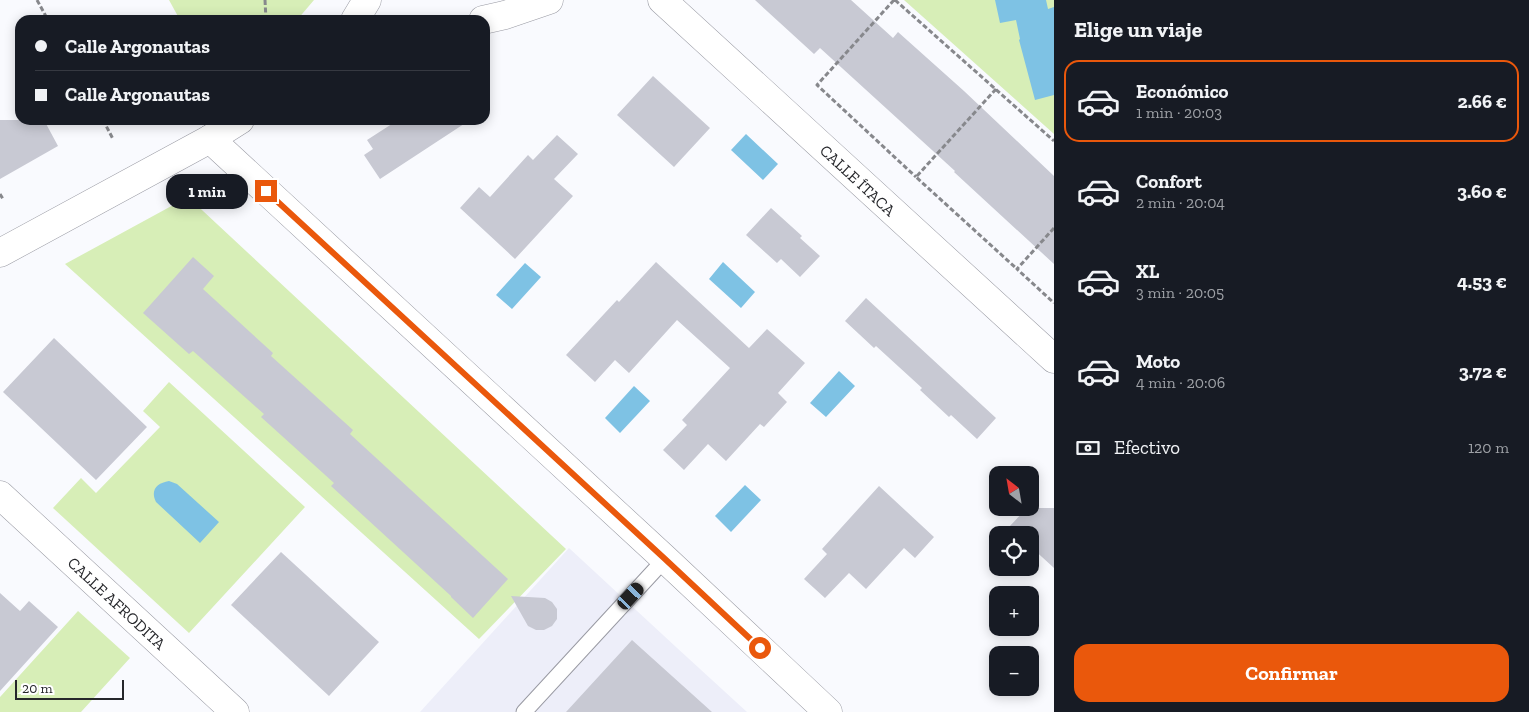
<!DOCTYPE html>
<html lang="es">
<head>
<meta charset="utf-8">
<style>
	:root { --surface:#171b24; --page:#242831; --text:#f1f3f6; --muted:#9ea1a6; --line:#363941; --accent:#ea580c }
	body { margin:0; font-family:"Zilla Slab",serif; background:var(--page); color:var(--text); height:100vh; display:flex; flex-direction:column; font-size:19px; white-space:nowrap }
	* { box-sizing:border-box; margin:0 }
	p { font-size:16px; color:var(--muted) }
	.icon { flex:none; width:28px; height:28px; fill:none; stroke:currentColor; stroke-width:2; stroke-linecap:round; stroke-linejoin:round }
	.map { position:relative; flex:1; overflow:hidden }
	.side { display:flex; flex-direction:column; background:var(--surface); width:475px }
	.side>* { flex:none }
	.top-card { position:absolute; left:15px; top:15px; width:475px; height:110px; border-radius:15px; box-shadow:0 2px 12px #0003; display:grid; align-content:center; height:110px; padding:0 20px; background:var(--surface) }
	.needle { width:32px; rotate:329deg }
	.fabs { position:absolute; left:989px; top:466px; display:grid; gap:10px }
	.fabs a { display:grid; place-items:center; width:50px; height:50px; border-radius:10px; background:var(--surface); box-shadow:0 2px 12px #0003; font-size:25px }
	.scale { position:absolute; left:15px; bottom:12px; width:109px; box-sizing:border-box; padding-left:5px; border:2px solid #26272b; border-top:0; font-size:14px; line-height:18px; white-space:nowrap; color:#26272b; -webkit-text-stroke:4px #fff; paint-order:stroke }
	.end { position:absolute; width:22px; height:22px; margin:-11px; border:6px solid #ea580c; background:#fff; box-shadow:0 0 0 2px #fff }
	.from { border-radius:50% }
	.bubble { position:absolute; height:35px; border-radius:15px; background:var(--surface); box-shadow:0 2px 12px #0003; font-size:16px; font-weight:800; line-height:35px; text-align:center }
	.car { position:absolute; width:15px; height:30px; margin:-15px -8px; border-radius:6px; box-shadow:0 0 4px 1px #0007; background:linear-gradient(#222 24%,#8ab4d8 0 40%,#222 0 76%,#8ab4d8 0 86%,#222 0) }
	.top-card b { display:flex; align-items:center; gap:18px; height:48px; font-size:19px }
	.top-card b+b { border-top:1px solid var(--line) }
	.top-card i { width:12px; height:12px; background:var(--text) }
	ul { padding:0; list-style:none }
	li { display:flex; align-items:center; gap:15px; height:82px; margin:0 10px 8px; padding:0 10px; border:2px solid transparent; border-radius:15px }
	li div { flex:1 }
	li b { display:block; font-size:19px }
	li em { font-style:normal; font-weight:800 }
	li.on { border-color:var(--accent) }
	li>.icon { width:45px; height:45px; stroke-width:1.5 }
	h2 { padding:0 20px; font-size:22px; line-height:60px }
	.pay { display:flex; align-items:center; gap:12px; height:55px; padding:0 20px; font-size:19px }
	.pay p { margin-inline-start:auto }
	.primary-button { display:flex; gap:10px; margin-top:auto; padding:10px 20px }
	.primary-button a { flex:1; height:58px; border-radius:15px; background:var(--accent); color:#fff; font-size:20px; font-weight:800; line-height:58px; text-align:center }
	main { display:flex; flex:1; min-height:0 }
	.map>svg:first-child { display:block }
</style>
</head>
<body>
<main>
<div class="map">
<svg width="1054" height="712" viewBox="0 0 1054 712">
	<rect width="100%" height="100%" fill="#f9fafe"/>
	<!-- built -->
	<path fill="#edeef9" d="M 569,548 L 676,647 L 747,712 L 420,712 Z"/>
	<!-- green -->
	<path fill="#d7eeb7" d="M 169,0 L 314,0 L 297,20 L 180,20 Z
		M 904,0 L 1054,0 L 1054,134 Z
		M 188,197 L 566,549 L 479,639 L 65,264 Z
		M 169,382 L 305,507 L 189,633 L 53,508 L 81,478 L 96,493 L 160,427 L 143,411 Z
		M 78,611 L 130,658 L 81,712 L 0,712 L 0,697 Z"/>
	<!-- water -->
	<path fill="#7ec2e4" d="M 995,0 L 1046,0 L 1048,9 L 1054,7 L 1054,95 L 1035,100 L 1019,40 L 1020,39 L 1016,20 L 1000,23 Z
		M 746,134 L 778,164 L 763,180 L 731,150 Z
		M 723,262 L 755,292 L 741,308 L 709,279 Z
		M 525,263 L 541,277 L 512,309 L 496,295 Z
		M 839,371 L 855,386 L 826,417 L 810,403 Z
		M 634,386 L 650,401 L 620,433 L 605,418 Z
		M 169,481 L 177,484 L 219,522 L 200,543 L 156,502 C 150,490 157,483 169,481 Z
		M 745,485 L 761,500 L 731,532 L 715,516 Z"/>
	<!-- building -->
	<path fill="#c8c9d3" d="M 755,0 L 851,0 L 893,38 L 898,32 L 964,91 L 1054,176 L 1054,264 L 954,172 L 955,171 L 820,48 L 814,54 Z
		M 653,76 L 710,128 L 674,167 L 617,115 Z
		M 0,120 L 44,120 L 58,146 L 0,179 Z
		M 398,120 L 470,120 L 380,179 L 364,155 L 373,149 L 367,140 Z
		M 557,135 L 578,154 L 554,179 L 573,196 L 515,259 L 460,208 L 479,187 L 490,197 L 528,155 L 533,160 Z
		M 771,208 L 802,236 L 800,238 L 820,256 L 800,277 L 781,259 L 777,263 L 746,235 Z
		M 193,257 L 214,276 L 203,289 L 273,353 L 271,356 L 353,430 L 350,434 L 508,579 L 473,618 L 451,597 L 451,596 L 331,486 L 334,483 L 261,417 L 264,414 L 193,351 L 189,354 L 143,313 Z
		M 656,262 L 749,348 L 767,329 L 805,363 L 778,393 L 787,402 L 764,427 L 760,424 L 726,461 L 708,444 L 684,470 L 663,450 L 687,425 L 682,420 L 730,368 L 677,320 L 629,373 L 615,360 L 595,382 L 566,355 L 617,300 L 619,302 Z
		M 866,298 L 996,418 L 977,439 L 951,415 L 949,417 L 920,390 L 922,388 L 876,346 L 874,348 L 845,321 Z
		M 54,338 L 147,427 L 96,480 L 3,392 Z
		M 879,486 L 934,537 L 915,558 L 904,548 L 866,589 L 849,573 L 825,598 L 804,579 L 827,554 L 822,549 Z
		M 1027,508 L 1054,508 L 1054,568 L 1030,546 L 1030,535 L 1018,535 L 1009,527 Z
		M 281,552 L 379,642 L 329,696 L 231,605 Z
		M 0,593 L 20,611 L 29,601 L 58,627 L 0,691 Z
		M 511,596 L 545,598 L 552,602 L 557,609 L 557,619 L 552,626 L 544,630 L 536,630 L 528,626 Z
		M 632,640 L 712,712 L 566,712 Z"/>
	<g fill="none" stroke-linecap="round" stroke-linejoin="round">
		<defs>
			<path id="service" d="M 524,712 L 665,559"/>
			<path id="minor" d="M 662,0 L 1054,359
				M 483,20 L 505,15 L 549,0
				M 210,139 L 665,559 L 828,712
				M 0,495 L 235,712"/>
			<path id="tertiary" d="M 355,20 L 367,0
				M 0,253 L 210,139 L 240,120"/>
		</defs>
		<!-- service casing -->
		<use href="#service" stroke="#999aa3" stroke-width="17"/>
		<!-- minor casing -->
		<use href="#minor" stroke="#999aa3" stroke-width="29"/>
		<!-- tertiary casing -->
		<use href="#tertiary" stroke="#999aa3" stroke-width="29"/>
		<!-- path -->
		<path stroke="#87888c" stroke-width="3" stroke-dasharray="5 2.5" stroke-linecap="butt" d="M 37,0 L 48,20
			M 265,0 L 266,20
			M 894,0 L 817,85 L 916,177
			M 895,0 L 1054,141
			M 996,89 L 916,177 L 1017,269
			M 103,120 L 113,139
			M 0,194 L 3,199
			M 1054,228 L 1017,269 L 1054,303"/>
		<!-- service -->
		<use href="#service" stroke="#fff" stroke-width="15"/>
		<!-- minor -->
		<use href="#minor" stroke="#fff" stroke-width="28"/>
		<!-- tertiary -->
		<use href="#tertiary" stroke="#fff" stroke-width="28"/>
	</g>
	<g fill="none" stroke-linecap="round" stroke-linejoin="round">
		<!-- route -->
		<path stroke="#ea580c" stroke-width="6" d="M 266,191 L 665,559 L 760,648"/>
	</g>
	<g text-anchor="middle" stroke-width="4" stroke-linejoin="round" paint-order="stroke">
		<!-- street labels -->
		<g font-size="16" fill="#26272b" stroke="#fff">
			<text transform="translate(858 180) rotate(43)" y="6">CALLE ÍTACA</text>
			<text transform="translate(117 603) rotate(43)" y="6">CALLE AFRODITA</text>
		</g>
	</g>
</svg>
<div class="fabs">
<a><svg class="needle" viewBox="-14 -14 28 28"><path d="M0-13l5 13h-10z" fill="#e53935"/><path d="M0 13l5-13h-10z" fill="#9ea1a6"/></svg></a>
<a><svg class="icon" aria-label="locate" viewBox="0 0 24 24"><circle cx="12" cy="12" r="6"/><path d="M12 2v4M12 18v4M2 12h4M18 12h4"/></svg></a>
<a>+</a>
<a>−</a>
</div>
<div class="scale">20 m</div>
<i class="end from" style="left:760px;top:648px"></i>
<i class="end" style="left:266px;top:191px"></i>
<div class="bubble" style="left:166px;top:174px;width:82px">1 min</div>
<i class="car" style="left:631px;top:596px;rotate:43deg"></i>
<div class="top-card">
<b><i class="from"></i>Calle Argonautas</b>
<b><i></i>Calle Argonautas</b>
</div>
</div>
<section class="side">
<h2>Elige un viaje</h2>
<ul>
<li class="on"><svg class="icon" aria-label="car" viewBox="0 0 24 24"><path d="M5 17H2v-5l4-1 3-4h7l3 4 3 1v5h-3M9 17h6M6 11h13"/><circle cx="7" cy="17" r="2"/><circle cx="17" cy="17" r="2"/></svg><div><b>Económico</b><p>1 min · 20:03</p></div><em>2.66 €</em></li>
<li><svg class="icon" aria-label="car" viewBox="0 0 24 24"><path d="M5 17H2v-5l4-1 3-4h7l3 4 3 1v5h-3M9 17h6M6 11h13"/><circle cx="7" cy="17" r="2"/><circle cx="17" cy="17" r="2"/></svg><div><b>Confort</b><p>2 min · 20:04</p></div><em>3.60 €</em></li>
<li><svg class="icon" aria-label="car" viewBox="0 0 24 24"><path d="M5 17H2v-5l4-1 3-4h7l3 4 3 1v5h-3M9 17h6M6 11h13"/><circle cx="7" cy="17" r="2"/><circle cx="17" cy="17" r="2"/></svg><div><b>XL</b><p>3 min · 20:05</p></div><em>4.53 €</em></li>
<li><svg class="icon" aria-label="car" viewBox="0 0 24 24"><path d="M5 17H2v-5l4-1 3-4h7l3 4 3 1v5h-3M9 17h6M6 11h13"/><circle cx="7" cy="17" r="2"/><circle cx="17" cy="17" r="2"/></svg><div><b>Moto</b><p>4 min · 20:06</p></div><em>3.72 €</em></li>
</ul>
<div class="pay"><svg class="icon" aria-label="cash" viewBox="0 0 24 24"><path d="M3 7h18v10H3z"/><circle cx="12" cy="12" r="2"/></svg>Efectivo<p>120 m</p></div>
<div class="primary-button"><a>Confirmar</a></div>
</section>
</main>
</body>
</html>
